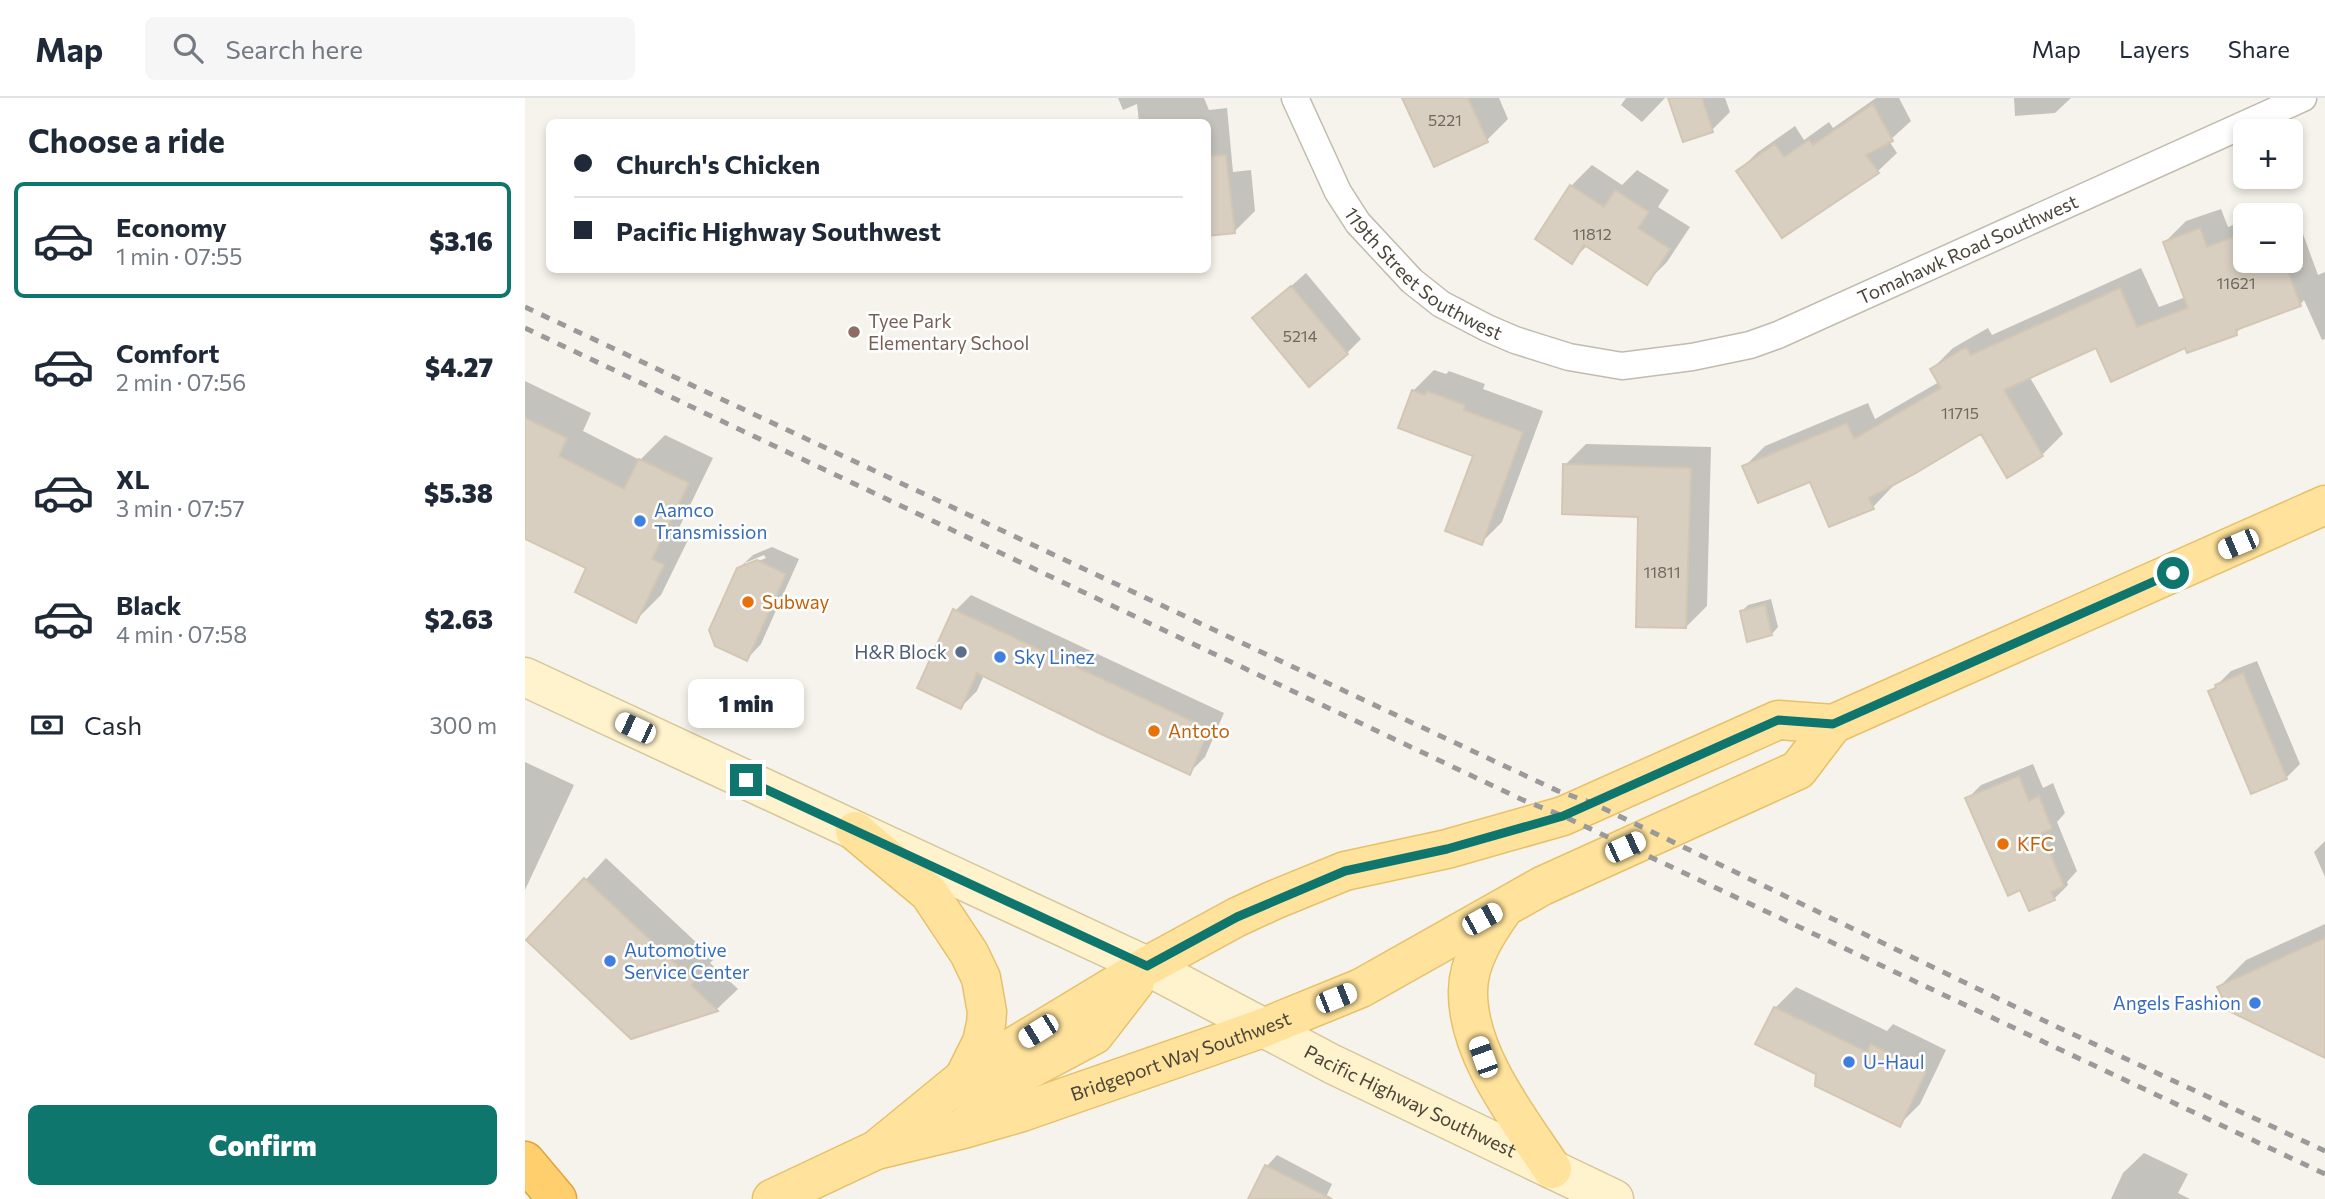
<!DOCTYPE html>
<html lang="en">
<head>
<meta charset="utf-8">
<style>
	:root { --surface:#fff; --page:#f6f6f7; --text:#1f2937; --muted:#747a83; --line:#e0e1e3; --accent:#0f766e }
	body { margin:0; font-family:Commissioner,sans-serif; background:var(--page); color:var(--text); height:100vh; display:flex; flex-direction:column; font-size:26px; white-space:nowrap }
	* { box-sizing:border-box; margin:0 }
	p { font-size:23px; color:var(--muted) }
	.icon { flex:none; width:38px; height:38px; fill:none; stroke:currentColor; stroke-width:2; stroke-linecap:round; stroke-linejoin:round }
	.map { position:relative; flex:1; overflow:hidden }
	.panel { display:flex; flex-direction:column; background:var(--surface); width:525px }
	.panel>* { flex:none }
	.guide { position:absolute; left:21px; top:21px; width:665px; height:154px; border-radius:10px; box-shadow:0 4px 10px #0003; display:grid; align-content:center; height:154px; padding:0 28px; background:var(--surface) }
	.fabs { position:absolute; left:1708px; top:21px; display:grid; gap:14px }
	.fabs a { display:grid; place-items:center; width:70px; height:70px; border-radius:10px; background:var(--surface); box-shadow:0 4px 10px #0003; font-size:35px }
	.end { position:absolute; width:32px; height:32px; margin:-16px; border:9px solid #0f766e; background:#fff; box-shadow:0 0 0 4px #fff }
	.from { border-radius:50% }
	.bubble { position:absolute; height:49px; border-radius:10px; background:var(--surface); box-shadow:0 4px 10px #0003; font-size:23px; font-weight:800; line-height:49px; text-align:center }
	.car { position:absolute; width:21px; height:42px; margin:-21px -10px; border-radius:9px; box-shadow:0 0 5px 2px #0007; background:linear-gradient(#fff 24%,#345 0 40%,#fff 0 76%,#345 0 86%,#fff 0) }
	.guide b { display:flex; align-items:center; gap:24px; height:66px; font-size:26px }
	.guide b+b { border-top:2px solid var(--line) }
	.guide i { width:18px; height:18px; background:var(--text) }
	ul { padding:0; list-style:none }
	li { display:flex; align-items:center; gap:21px; height:116px; margin:0 14px 10px; padding:0 14px; border:4px solid transparent; border-radius:10px }
	li div { flex:1 }
	li b { display:block; font-size:26px }
	li em { font-style:normal; font-weight:800 }
	li.current { border-color:var(--accent) }
	li>.icon { width:63px; height:63px; stroke-width:1.5 }
	h2 { padding:0 28px; font-size:32px; line-height:84px }
	.pay { display:flex; align-items:center; gap:18px; height:77px; padding:0 28px; font-size:26px }
	.pay p { margin-inline-start:auto }
	.cta { display:flex; gap:14px; margin-top:auto; padding:14px 28px }
	.cta a { flex:1; height:80px; border-radius:10px; background:var(--accent); color:#fff; font-size:28px; font-weight:800; line-height:80px; text-align:center }
	header { display:flex; align-items:center; gap:42px; box-sizing:border-box; height:98px; padding:0 35px; background:var(--surface); border-bottom:2px solid var(--line) }
	header strong { font-size:33px }
	nav { display:flex; gap:38px; margin-inline-start:auto; font-size:24px }
	.search { width:490px; height:63px; background:var(--page); display:flex; align-items:center; gap:18px; box-sizing:border-box; padding:0 24px; border-radius:10px; color:var(--muted); font-size:26px }
	main { display:flex; flex:1; min-height:0 }
	.map>svg:first-child { display:block }
</style>
</head>
<body>
<header>
<strong>Map</strong>
<div class="search"><svg class="icon" aria-label="search" viewBox="0 0 24 24"><circle cx="10" cy="10" r="6"/><path d="M15 15l6 6"/></svg>Search here</div>
<nav><a>Map</a><a>Layers</a><a>Share</a></nav>
</header>
<main>
<section class="panel">
<h2>Choose a ride</h2>
<ul>
<li class="current"><svg class="icon" aria-label="car" viewBox="0 0 24 24"><path d="M5 17H2v-5l4-1 3-4h7l3 4 3 1v5h-3M9 17h6M6 11h13"/><circle cx="7" cy="17" r="2"/><circle cx="17" cy="17" r="2"/></svg><div><b>Economy</b><p>1 min · 07:55</p></div><em>$3.16</em></li>
<li><svg class="icon" aria-label="car" viewBox="0 0 24 24"><path d="M5 17H2v-5l4-1 3-4h7l3 4 3 1v5h-3M9 17h6M6 11h13"/><circle cx="7" cy="17" r="2"/><circle cx="17" cy="17" r="2"/></svg><div><b>Comfort</b><p>2 min · 07:56</p></div><em>$4.27</em></li>
<li><svg class="icon" aria-label="car" viewBox="0 0 24 24"><path d="M5 17H2v-5l4-1 3-4h7l3 4 3 1v5h-3M9 17h6M6 11h13"/><circle cx="7" cy="17" r="2"/><circle cx="17" cy="17" r="2"/></svg><div><b>XL</b><p>3 min · 07:57</p></div><em>$5.38</em></li>
<li><svg class="icon" aria-label="car" viewBox="0 0 24 24"><path d="M5 17H2v-5l4-1 3-4h7l3 4 3 1v5h-3M9 17h6M6 11h13"/><circle cx="7" cy="17" r="2"/><circle cx="17" cy="17" r="2"/></svg><div><b>Black</b><p>4 min · 07:58</p></div><em>$2.63</em></li>
</ul>
<div class="pay"><svg class="icon" aria-label="cash" viewBox="0 0 24 24"><path d="M3 7h18v10H3z"/><circle cx="12" cy="12" r="2"/></svg>Cash<p>300 m</p></div>
<div class="cta"><a>Confirm</a></div>
</section>
<div class="map">
<svg width="1800" height="1101" viewBox="0 0 1800 1101">
	<rect width="100%" height="100%" fill="#f6f3ec"/>
	<!-- shadow -->
	<path fill="#0003" fill-rule="evenodd" d="M 593,0 L 679,0 L 684,12 L 702,10 L 708,74 L 726,72 L 730,113 L 709,134 L 682,137 L 682,24 L 614,24 L 612,6 L 598,12 Z
		M 879,0 L 974,0 L 983,21 L 962,42 L 910,67 Z
		M 1101,0 L 1140,0 L 1117,24 L 1096,7 Z
		M 1145,0 L 1200,0 L 1205,14 L 1187,32 Z
		M 1351,0 L 1374,0 L 1386,23 L 1364,43 L 1372,55 L 1352,74 L 1213,73 L 1233,54 L 1270,28 L 1279,42 L 1304,24 L 1308,30 Z
		M 1489,0 L 1546,0 L 1530,15 L 1490,18 Z
		M 1067,67 L 1097,87 L 1112,72 L 1144,92 L 1133,109 L 1165,129 L 1142,164 L 1121,185 L 1063,147 L 1046,163 L 1046,88 Z
		M 1767,106 L 1793,177 L 1800,174 L 1800,241 L 1797,242 L 1779,202 L 1775,207 L 1720,226 L 1711,235 L 1661,248 L 1572,247 L 1504,278 L 1538,336 L 1517,357 L 1456,333 L 1367,384 L 1368,388 L 1348,409 L 1286,381 L 1219,369 L 1240,348 L 1343,305 L 1350,321 L 1414,284 L 1407,271 L 1428,250 L 1463,230 L 1467,237 L 1616,170 L 1634,209 L 1661,199 L 1640,144 L 1661,123 L 1696,111 L 1703,129 L 1720,123 L 1720,163 L 1766,163 L 1766,117 L 1736,117 Z
		M 781,175 L 836,241 L 822,255 L 730,220 Z
		M 909,272 L 921,276 L 924,273 L 960,286 L 958,291 L 1018,313 L 977,424 L 956,445 L 950,357 L 888,293 Z
		M 0,283 L 66,315 L 58,333 L 115,362 L 140,337 L 188,360 L 151,436 L 163,442 L 136,497 L 111,522 L 64,469 L 0,439 Z
		M 1061,346 L 1186,349 L 1182,508 L 1161,529 L 1115,417 L 1040,367 Z
		M 247,449 L 274,461 L 236,546 L 222,561 L 213,471 L 228,457 ZM 239,457 L 241,460 L 220,469 L 220,465 Z
		M 446,497 L 699,615 L 680,659 L 664,675 L 459,577 L 452,593 L 436,609 L 430,513 Z
		M 1246,501 L 1253,529 L 1247,536 L 1216,514 L 1223,507 Z
		M 1732,563 L 1775,666 L 1761,680 L 1685,594 L 1706,573 Z
		M 0,664 L 49,687 L 0,792 Z
		M 1508,666 L 1518,690 L 1528,685 L 1540,715 L 1532,724 L 1552,773 L 1542,784 L 1543,787 L 1529,801 L 1496,790 L 1442,701 L 1456,687 Z
		M 1800,743 L 1800,779 L 1789,754 Z
		M 81,760 L 189,861 L 185,865 L 213,891 L 192,911 L 107,939 L 4,842 Z
		M 1800,826 L 1800,954 L 1694,889 L 1721,862 Z
		M 1271,889 L 1362,933 L 1368,926 L 1421,952 L 1395,1006 L 1374,1027 L 1250,910 Z
		M 1619,1055 L 1663,1076 L 1653,1095 L 1665,1101 L 1586,1101 L 1598,1075 Z
		M 752,1057 L 807,1086 L 800,1101 L 725,1101 L 742,1068 Z"/>
	<!-- building -->
	<path fill="#d8cfc1" stroke="#d3c7b4" stroke-width="2" d="M 877,0 L 943,0 L 963,44 L 909,69 Z
		M 1143,0 L 1177,0 L 1188,34 L 1158,44 Z
		M 1348,6 L 1368,43 L 1341,57 L 1354,75 L 1257,140 L 1211,73 L 1250,46 L 1259,59 L 1284,42 L 1288,47 Z
		M 701,57 L 710,135 L 682,138 L 682,58 Z
		M 1045,87 L 1079,109 L 1090,92 L 1124,114 L 1113,130 L 1145,151 L 1122,187 L 1059,147 L 1047,166 L 1010,141 Z
		M 1675,130 L 1682,149 L 1720,135 L 1720,163 L 1759,163 L 1776,208 L 1711,232 L 1712,237 L 1662,255 L 1660,250 L 1586,284 L 1571,250 L 1479,292 L 1518,358 L 1482,380 L 1456,336 L 1391,375 L 1344,400 L 1349,411 L 1304,429 L 1285,384 L 1233,405 L 1217,368 L 1322,325 L 1329,341 L 1416,290 L 1405,271 L 1441,249 L 1446,257 L 1595,190 L 1612,229 L 1663,210 L 1638,144 Z
		M 766,188 L 823,256 L 784,289 L 727,220 Z
		M 887,292 L 900,297 L 902,293 L 940,307 L 939,312 L 998,334 L 957,447 L 920,433 L 948,358 L 873,330 Z
		M 0,320 L 42,340 L 34,358 L 99,391 L 114,361 L 164,385 L 127,461 L 139,467 L 111,525 L 50,494 L 61,470 L 0,441 Z
		M 1038,366 L 1166,370 L 1161,530 L 1111,529 L 1113,419 L 1037,416 Z
		M 232,462 L 261,476 L 222,563 L 190,548 L 184,532 L 212,470 Z
		M 1240,507 L 1247,537 L 1222,544 L 1215,513 Z
		M 428,511 L 684,631 L 665,677 L 574,635 L 452,575 L 436,611 L 392,590 Z
		M 1718,575 L 1762,681 L 1726,696 L 1683,593 L 1691,590 L 1690,587 Z
		M 1494,678 L 1504,703 L 1514,698 L 1527,731 L 1517,735 L 1539,788 L 1526,794 L 1530,802 L 1504,813 L 1495,792 L 1483,798 L 1440,700 Z
		M 59,780 L 169,883 L 166,887 L 193,913 L 106,941 L 1,842 Z
		M 1800,840 L 1800,960 L 1704,913 L 1692,889 Z
		M 1249,909 L 1342,954 L 1346,946 L 1401,974 L 1375,1029 L 1290,988 L 1291,976 L 1230,946 Z
		M 740,1067 L 807,1101 L 723,1101 Z"/>
	<g fill="none" stroke-linecap="round" stroke-linejoin="round">
		<defs>
			<g id="street">
				<path id="s1" d="M 770,0 L 813,94 L 833,125 L 887,183 L 916,206 L 962,230 L 990,242 L 1044,259 L 1097,268 L 1167,259 L 1225,247 L 1253,237 L 1778,0"/>
			</g>
			<g id="secondary">
				<path id="s2" d="M 0,579 L 622,868 L 807,966 L 1089,1101"/>
			</g>
			<g id="primary">
				<path d="M 330,733 L 404,795 L 444,855 L 456,880 L 462,914 L 461,926 L 457,944 L 439,980"/>
				<path d="M 979,810 C 962,834 943,863 943,893 C 942,956 994,1021 1027,1071"/>
				<path d="M 441,1028 L 488,980 L 569,937 L 610,884"/>
				<path d="M 351,1052 L 439,980 L 470,960 L 622,868 L 712,819 L 749,802 L 820,773 L 922,751 L 1038,718 L 1253,622 L 1308,626 L 1800,407"/>
				<path id="s3" d="M 247,1101 L 351,1052 L 438,1031 L 497,1014 L 738,930 L 836,890 L 1017,788 L 1273,672 L 1308,626"/>
			</g>
			<path id="highway" d="M 0,1063 L 32,1101"/>
		</defs>
		<!-- street casing -->
		<use href="#street" stroke="#c2bbae" stroke-width="29"/>
		<!-- secondary casing -->
		<use href="#secondary" stroke="#d6c79b" stroke-width="41"/>
		<!-- primary casing -->
		<use href="#primary" stroke="#e6c16a" stroke-width="41"/>
		<!-- highway casing -->
		<use href="#highway" stroke="#e0a43c" stroke-width="41"/>
		<!-- street -->
		<use href="#street" stroke="#fff" stroke-width="26"/>
		<!-- secondary -->
		<use href="#secondary" stroke="#fff3cd" stroke-width="38"/>
		<!-- primary -->
		<use href="#primary" stroke="#ffe39c" stroke-width="38"/>
		<!-- highway -->
		<use href="#highway" stroke="#ffcf6e" stroke-width="38"/>
		<!-- rail -->
		<path stroke="#9a9a9a" stroke-width="5" stroke-dasharray="9 9" stroke-linecap="butt" d="M 0,209 L 1033,693 L 1067,705 L 1526,926 L 1800,1053
			M 0,230 L 998,702 L 1038,718 L 1800,1076"/>
	</g>
	<g fill="none" stroke-linecap="round" stroke-linejoin="round">
		<!-- route -->
		<path stroke="#0f766e" stroke-width="9" d="M 221,682 L 622,868 L 712,819 L 820,773 L 922,751 L 1038,718 L 1253,622 L 1308,626 L 1648,475"/>
	</g>
	<!-- markers -->
	<circle fill="#8d6e63" stroke="#fff" stroke-width="2.5" cx="329" cy="234" r="7"/>
	<g fill="#3f7fe0" stroke="#fff" stroke-width="2.5">
		<circle cx="115" cy="423" r="7"/>
		<circle cx="475" cy="559" r="7"/>
		<circle cx="85" cy="863" r="7"/>
		<circle cx="1730" cy="905" r="7"/>
		<circle cx="1324" cy="964" r="7"/>
	</g>
	<g fill="#e8710a" stroke="#fff" stroke-width="2.5">
		<circle cx="223" cy="504" r="7"/>
		<circle cx="629" cy="633" r="7"/>
		<circle cx="1478" cy="746" r="7"/>
	</g>
	<circle fill="#5c6f8a" stroke="#fff" stroke-width="2.5" cx="436" cy="554" r="7"/>
	<g text-anchor="middle" stroke-width="5" stroke-linejoin="round" paint-order="stroke">
		<!-- number labels -->
		<g font-size="16" fill="#6e675b">
			<text x="920" y="28">5221</text>
			<text x="1067" y="142">11812</text>
			<text x="1711" y="191">11621</text>
			<text x="775" y="244">5214</text>
			<text x="1435" y="321">11715</text>
			<text x="1137" y="480">11811</text>
		</g>
		<!-- street labels -->
		<g font-size="19" fill="#4b4439" stroke="#fff">
			<text dy="7" stroke="none"><textPath href="#s1" startOffset="817">Tomahawk Road Southwest</textPath></text>
			<text dy="7" stroke="none"><textPath href="#s1" startOffset="224">119th Street Southwest</textPath></text>
			<text dy="7" stroke="none"><textPath href="#s3" startOffset="434">Bridgeport Way Southwest</textPath></text>
			<text dy="7" stroke="none"><textPath href="#s2" startOffset="982">Pacific Highway Southwest</textPath></text>
		</g>
		<!-- education labels -->
		<g font-size="19" fill="#785e54" stroke="#fff" text-anchor="start">
			<text x="343" y="230">Tyee Park<tspan x="343" dy="22">Elementary School</tspan></text>
		</g>
		<!-- shop labels -->
		<g font-size="19" fill="#366cbe" stroke="#fff" text-anchor="start">
			<text x="129" y="419">Aamco<tspan x="129" dy="22">Transmission</tspan></text>
			<text x="489" y="566">Sky Linez</text>
			<text x="99" y="859">Automotive<tspan x="99" dy="22">Service Center</tspan></text>
			<text x="1716" y="912" text-anchor="end">Angels Fashion</text>
			<text x="1338" y="971">U-Haul</text>
		</g>
		<!-- food labels -->
		<g font-size="19" fill="#c56008" stroke="#fff" text-anchor="start">
			<text x="237" y="511">Subway</text>
			<text x="643" y="640">Antoto</text>
			<text x="1492" y="753">KFC</text>
		</g>
		<!-- service labels -->
		<g font-size="19" fill="#4e5e75" stroke="#fff" text-anchor="end">
			<text x="422" y="561">H&amp;R Block</text>
		</g>
	</g>
</svg>
<div class="fabs">
<a>+</a>
<a>−</a>
</div>
<i class="end from" style="left:1648px;top:475px"></i>
<i class="end" style="left:221px;top:682px"></i>
<div class="bubble" style="left:163px;top:581px;width:116px">1 min</div>
<i class="car" style="left:1713px;top:446px;rotate:247deg"></i>
<i class="car" style="left:110px;top:630px;rotate:295deg"></i>
<i class="car" style="left:1100px;top:749px;rotate:65deg"></i>
<i class="car" style="left:957px;top:821px;rotate:61deg"></i>
<i class="car" style="left:811px;top:900px;rotate:68deg"></i>
<i class="car" style="left:513px;top:933px;rotate:238deg"></i>
<i class="car" style="left:958px;top:959px;rotate:340deg"></i>
<div class="guide">
<b><i class="from"></i>Church's Chicken</b>
<b><i></i>Pacific Highway Southwest</b>
</div>
</div>
</main>
</body>
</html>
